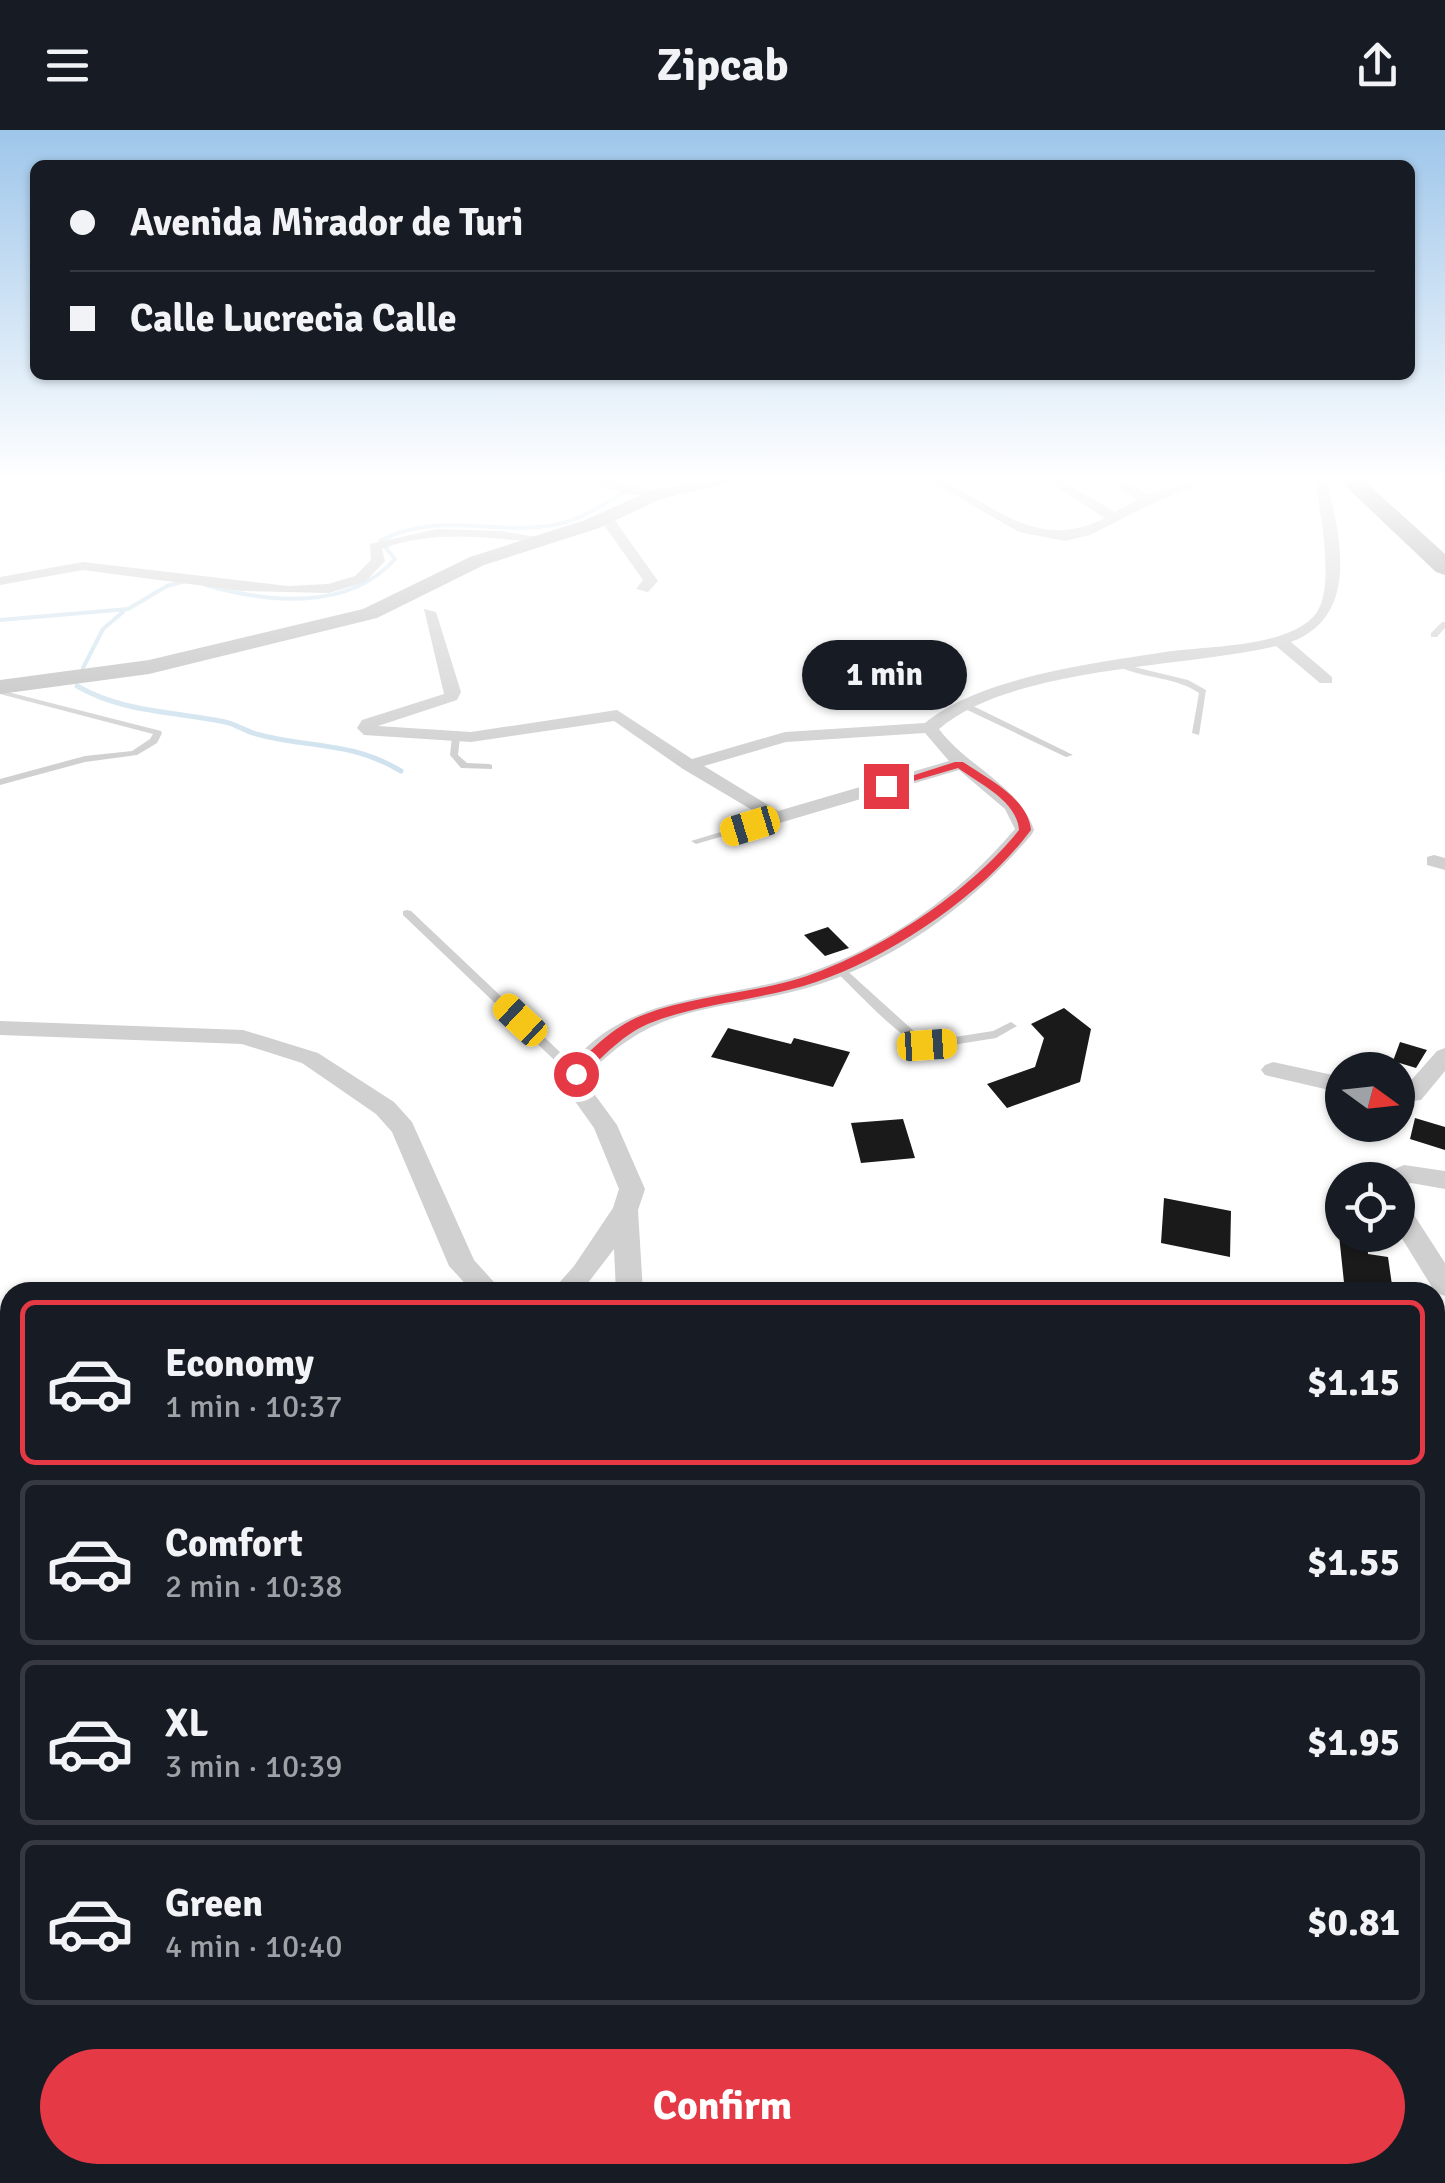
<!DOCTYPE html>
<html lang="en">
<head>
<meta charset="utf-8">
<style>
	:root { --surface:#171b24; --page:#242831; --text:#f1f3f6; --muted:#9ea1a6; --line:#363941; --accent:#e63946 }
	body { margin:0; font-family:Signika,sans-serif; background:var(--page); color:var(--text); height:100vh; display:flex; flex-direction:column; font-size:38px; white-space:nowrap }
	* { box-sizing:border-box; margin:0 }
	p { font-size:32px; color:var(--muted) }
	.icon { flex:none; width:55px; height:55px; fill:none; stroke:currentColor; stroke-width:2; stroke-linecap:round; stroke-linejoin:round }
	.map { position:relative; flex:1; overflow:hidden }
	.panel { position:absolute; left:0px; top:1152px; width:1445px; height:902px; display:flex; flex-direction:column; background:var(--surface); border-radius:30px 30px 0 0; box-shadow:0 2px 8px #0004 }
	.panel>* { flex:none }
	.banner { position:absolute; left:30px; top:30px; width:1385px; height:220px; border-radius:15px; box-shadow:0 2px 8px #0004; display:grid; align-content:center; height:220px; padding:0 40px; background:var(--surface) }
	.needle { width:65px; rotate:105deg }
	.controls { position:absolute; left:1325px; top:922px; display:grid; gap:20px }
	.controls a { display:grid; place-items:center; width:90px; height:90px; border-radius:50%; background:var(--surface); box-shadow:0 2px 8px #0004; font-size:50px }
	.end { position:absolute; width:45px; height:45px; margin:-22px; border:12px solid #e63946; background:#fff; box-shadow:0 0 0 5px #fff }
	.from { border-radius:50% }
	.bubble { position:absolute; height:70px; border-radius:35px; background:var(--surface); box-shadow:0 2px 8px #0004; font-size:32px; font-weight:700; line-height:70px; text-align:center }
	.car { position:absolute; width:30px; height:60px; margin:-30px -15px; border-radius:12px; box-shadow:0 0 8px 2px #0007; background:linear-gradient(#f5c518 24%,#345 0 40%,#f5c518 0 76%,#345 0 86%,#f5c518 0) }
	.banner b { display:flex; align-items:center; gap:35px; height:95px; font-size:38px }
	.banner b+b { border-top:2px solid var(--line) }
	.banner i { width:25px; height:25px; background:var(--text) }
	ul { padding:18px 0 0; list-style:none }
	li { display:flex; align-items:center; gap:30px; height:165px; margin:0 20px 15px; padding:0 20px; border:5px solid var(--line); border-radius:15px }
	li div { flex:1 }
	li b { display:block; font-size:38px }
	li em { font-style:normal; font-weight:700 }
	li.current { border-color:var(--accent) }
	li>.icon { width:90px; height:90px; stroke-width:1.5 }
	.primary-button { display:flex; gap:20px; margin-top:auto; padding:20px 40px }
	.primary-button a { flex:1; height:115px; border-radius:60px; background:var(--accent); color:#fff; font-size:40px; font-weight:700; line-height:115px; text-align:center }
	header { display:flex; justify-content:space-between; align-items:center; height:130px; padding:0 40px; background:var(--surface); font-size:45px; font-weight:700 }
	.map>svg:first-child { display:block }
</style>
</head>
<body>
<header><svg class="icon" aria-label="menu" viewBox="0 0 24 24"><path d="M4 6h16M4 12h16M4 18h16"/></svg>Zipcab<svg class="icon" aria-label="share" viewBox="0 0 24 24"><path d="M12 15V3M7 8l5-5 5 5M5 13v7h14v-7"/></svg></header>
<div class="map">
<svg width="1445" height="2053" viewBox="0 0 1445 2053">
	<rect width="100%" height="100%" fill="#fff"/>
	<!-- green -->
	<path fill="#e6ecdf" d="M 1435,1630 L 1445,1630 L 1445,2053 L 720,2053 L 721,2045 L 1435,2045 Z"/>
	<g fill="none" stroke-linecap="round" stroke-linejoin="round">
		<!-- stream-far1 -->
		<path stroke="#cfe2ee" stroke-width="4" d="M 206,455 C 268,473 349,481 395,429 L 380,411 C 437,380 494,406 554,395 C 595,388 623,354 667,347
			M 0,490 L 128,479 L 167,456 L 182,452
			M 83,538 L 103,499 L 123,482"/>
		<!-- stream -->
		<path stroke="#cfe2ee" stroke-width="5" d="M 77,556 C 124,583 173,581 225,592 C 235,594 244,600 253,603 C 308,619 349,610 401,641"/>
	</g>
	<!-- building -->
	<path fill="#1a1a1a" d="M 828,797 L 849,818 L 825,826 L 804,805 Z
		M 1064,878 L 1091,899 L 1080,952 L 1007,978 L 987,954 L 1035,937 L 1044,908 L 1031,894 Z
		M 728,898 L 791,914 L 794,908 L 850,922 L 833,957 L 711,927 Z
		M 1400,912 L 1427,920 L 1416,938 L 1393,931 Z
		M 1415,988 L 1445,997 L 1445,1020 L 1410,1009 Z
		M 903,989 L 915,1028 L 861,1033 L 851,993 Z
		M 1164,1068 L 1231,1081 L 1230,1127 L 1161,1113 Z
		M 1339,1105 L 1367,1105 L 1368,1124 L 1388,1127 L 1393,1162 L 1345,1162 Z"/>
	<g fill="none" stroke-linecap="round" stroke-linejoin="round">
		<!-- lane -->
		<path fill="#d0d0d0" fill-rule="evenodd" d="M 1442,492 L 1445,492 L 1445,498 L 1437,507 L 1431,507 L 1431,503 Z
			M 1122,534 L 1188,550 L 1206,560 L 1199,605 L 1192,603 L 1199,563 C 1176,547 1147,549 1122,538 Z
			M 0,560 L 161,601 L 162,603 L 157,613 L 137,625 L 85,632 L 0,655 L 0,649 L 85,626 L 132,621 L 150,609 L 153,604 L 0,564 Z
			M 959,572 L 965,572 L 1073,625 L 1066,627 L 959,576 Z
			M 456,604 L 460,607 L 458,625 L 467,633 L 489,634 L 492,635 L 492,639 L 461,638 L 450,625 L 452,607 Z
			M 776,685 L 781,688 L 779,690 L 696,714 L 691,711 Z
			M 407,780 L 411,781 L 580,941 L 582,944 L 580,947 L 572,947 L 403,785 L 403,781 Z
			M 839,836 L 843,837 L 916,903 L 929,911 L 993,901 L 1011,892 L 1017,896 L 996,908 L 927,919 C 896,906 861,865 835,841 L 834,839 L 835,837 Z"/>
		<!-- street -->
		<path fill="#d0d0d0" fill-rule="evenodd" d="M 588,347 L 602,347 L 662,365 L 656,369 L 602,358 Z
			M 923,347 L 938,347 C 996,377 1038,422 1105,388 L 1041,347 L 1056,347 L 1115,382 L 1138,370 L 1102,347 L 1117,347 L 1149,365 L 1201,347 L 1219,347 L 1153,373 L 1090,405 L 1065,411 L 1019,402 Z
			M 1314,347 L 1326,347 C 1340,406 1361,485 1291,512 L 1332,547 L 1332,553 L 1320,553 L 1276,516 C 1184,538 1012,536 939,599 C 966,636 1019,655 1034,700 L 1032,704 C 977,769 905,825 823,853 C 730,884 663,865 588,945 L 595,965 L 617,995 L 645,1059 L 638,1080 L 643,1162 L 616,1162 L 614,1119 L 581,1162 L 551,1162 L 574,1136 L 613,1078 L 619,1059 L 594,998 L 572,967 L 564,944 C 622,858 726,873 811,842 C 890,814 961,763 1015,699 L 1005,679 L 959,640 L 776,694 L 683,639 L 614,591 L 471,612 L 364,605 L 357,598 L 362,590 L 444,564 L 424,479 L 436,482 L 461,562 L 457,570 L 378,596 L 471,602 L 617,580 L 692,629 L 785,602 L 925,593 C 980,547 1095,533 1165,522 C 1204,516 1293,518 1317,482 C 1335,454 1320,380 1314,347 ZM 925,603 L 949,631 L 778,681 L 704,636 L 786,612 Z
			M 601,385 L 611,385 L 658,451 L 648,462 L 636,459 L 643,450 L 599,388 Z
			M 437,399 L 501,401 L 550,409 L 543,413 C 489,408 434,399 382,419 L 385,431 L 365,452 L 329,463 L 242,461 L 83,440 L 0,455 L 0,447 L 83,432 L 288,456 L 328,454 L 355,446 L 371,430 L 370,414 Z
			M 1434,725 L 1445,728 L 1445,740 L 1427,735 L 1427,727 Z
			M 0,891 L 243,900 L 318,923 L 394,972 L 412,992 L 474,1130 L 503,1162 L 473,1162 L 449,1136 L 392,1002 L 376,984 L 302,933 L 242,914 L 0,905 Z
			M 1445,918 L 1445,941 L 1421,970 L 1398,973 L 1398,957 L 1406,956 L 1437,921 Z
			M 1273,932 L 1342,947 L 1342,963 L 1265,945 L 1261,940 L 1265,935 Z
			M 1404,1035 L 1445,1041 L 1445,1059 L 1411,1053 L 1398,1058 L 1398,1050 L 1379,1050 L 1383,1044 Z
			M 1398,1071 L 1407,1074 L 1445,1133 L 1445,1166 L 1435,1162 L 1398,1102 Z
			M 1445,1217 L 1445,1241 L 1435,1242 L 1435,1218 Z
			M 398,2045 L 442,2045 L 439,2053 L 395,2053 Z"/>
		<!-- secondary -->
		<path fill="#bdbdbd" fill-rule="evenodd" d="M 717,347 L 751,347 L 661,369 L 599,398 L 484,435 L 377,488 L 149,544 L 0,564 L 0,550 L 149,530 L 363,479 L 470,427 L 585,390 L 650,361 Z"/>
		<!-- highway -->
		<path fill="#9a9a9a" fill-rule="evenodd" d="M 1336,347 L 1360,347 L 1445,424 L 1445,445 L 1436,442 Z"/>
	</g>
	<!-- sky -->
	<linearGradient id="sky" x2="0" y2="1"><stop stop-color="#9ec6ea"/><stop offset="0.55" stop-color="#fff"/><stop offset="1" stop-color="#fff" stop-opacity="0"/></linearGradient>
	<rect width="1445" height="634" fill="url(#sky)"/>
	<!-- route -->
	<path fill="#e63946" d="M 955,632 L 963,632 C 988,649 1028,668 1031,700 C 984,764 891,827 816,852 C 763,870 705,872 653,892 C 625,902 602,927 581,948 L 571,948 L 571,941 C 591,919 614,896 643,885 C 695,865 754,864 807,846 C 880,821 971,761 1019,700 C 1017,671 980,654 958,638 L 886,659 L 880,656 Z"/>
</svg>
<div class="controls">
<a><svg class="needle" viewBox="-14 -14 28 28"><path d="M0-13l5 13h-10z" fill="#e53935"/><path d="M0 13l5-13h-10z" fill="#9ea1a6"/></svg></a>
<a><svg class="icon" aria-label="locate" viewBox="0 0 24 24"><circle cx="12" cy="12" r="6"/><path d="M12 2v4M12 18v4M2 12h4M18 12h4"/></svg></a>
</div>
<i class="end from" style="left:576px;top:944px"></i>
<i class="end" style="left:886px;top:656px"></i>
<div class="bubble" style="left:802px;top:510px;width:165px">1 min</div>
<i class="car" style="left:750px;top:696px;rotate:253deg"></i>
<i class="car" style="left:520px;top:890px;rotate:313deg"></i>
<i class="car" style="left:927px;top:915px;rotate:86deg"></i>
<div class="banner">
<b><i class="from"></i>Avenida Mirador de Turi</b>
<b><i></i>Calle Lucrecia Calle</b>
</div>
<section class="panel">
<ul>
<li class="current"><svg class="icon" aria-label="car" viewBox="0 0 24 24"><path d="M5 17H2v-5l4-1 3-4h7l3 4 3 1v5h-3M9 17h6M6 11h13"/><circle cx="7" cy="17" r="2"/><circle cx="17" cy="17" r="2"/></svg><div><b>Economy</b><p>1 min · 10:37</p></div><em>$1.15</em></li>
<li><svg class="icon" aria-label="car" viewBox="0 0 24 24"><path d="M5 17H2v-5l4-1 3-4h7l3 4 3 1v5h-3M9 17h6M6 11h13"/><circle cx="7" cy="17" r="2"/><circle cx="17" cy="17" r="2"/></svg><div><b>Comfort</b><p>2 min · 10:38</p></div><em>$1.55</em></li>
<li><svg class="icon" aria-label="car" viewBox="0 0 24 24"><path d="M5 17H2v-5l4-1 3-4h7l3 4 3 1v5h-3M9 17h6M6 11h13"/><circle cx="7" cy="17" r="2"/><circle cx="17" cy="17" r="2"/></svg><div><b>XL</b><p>3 min · 10:39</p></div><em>$1.95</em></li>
<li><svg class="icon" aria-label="car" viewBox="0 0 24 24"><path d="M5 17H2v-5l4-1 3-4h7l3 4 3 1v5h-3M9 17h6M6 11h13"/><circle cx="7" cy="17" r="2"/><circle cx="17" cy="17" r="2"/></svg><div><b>Green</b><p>4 min · 10:40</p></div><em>$0.81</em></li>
</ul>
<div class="primary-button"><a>Confirm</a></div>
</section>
</div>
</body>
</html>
